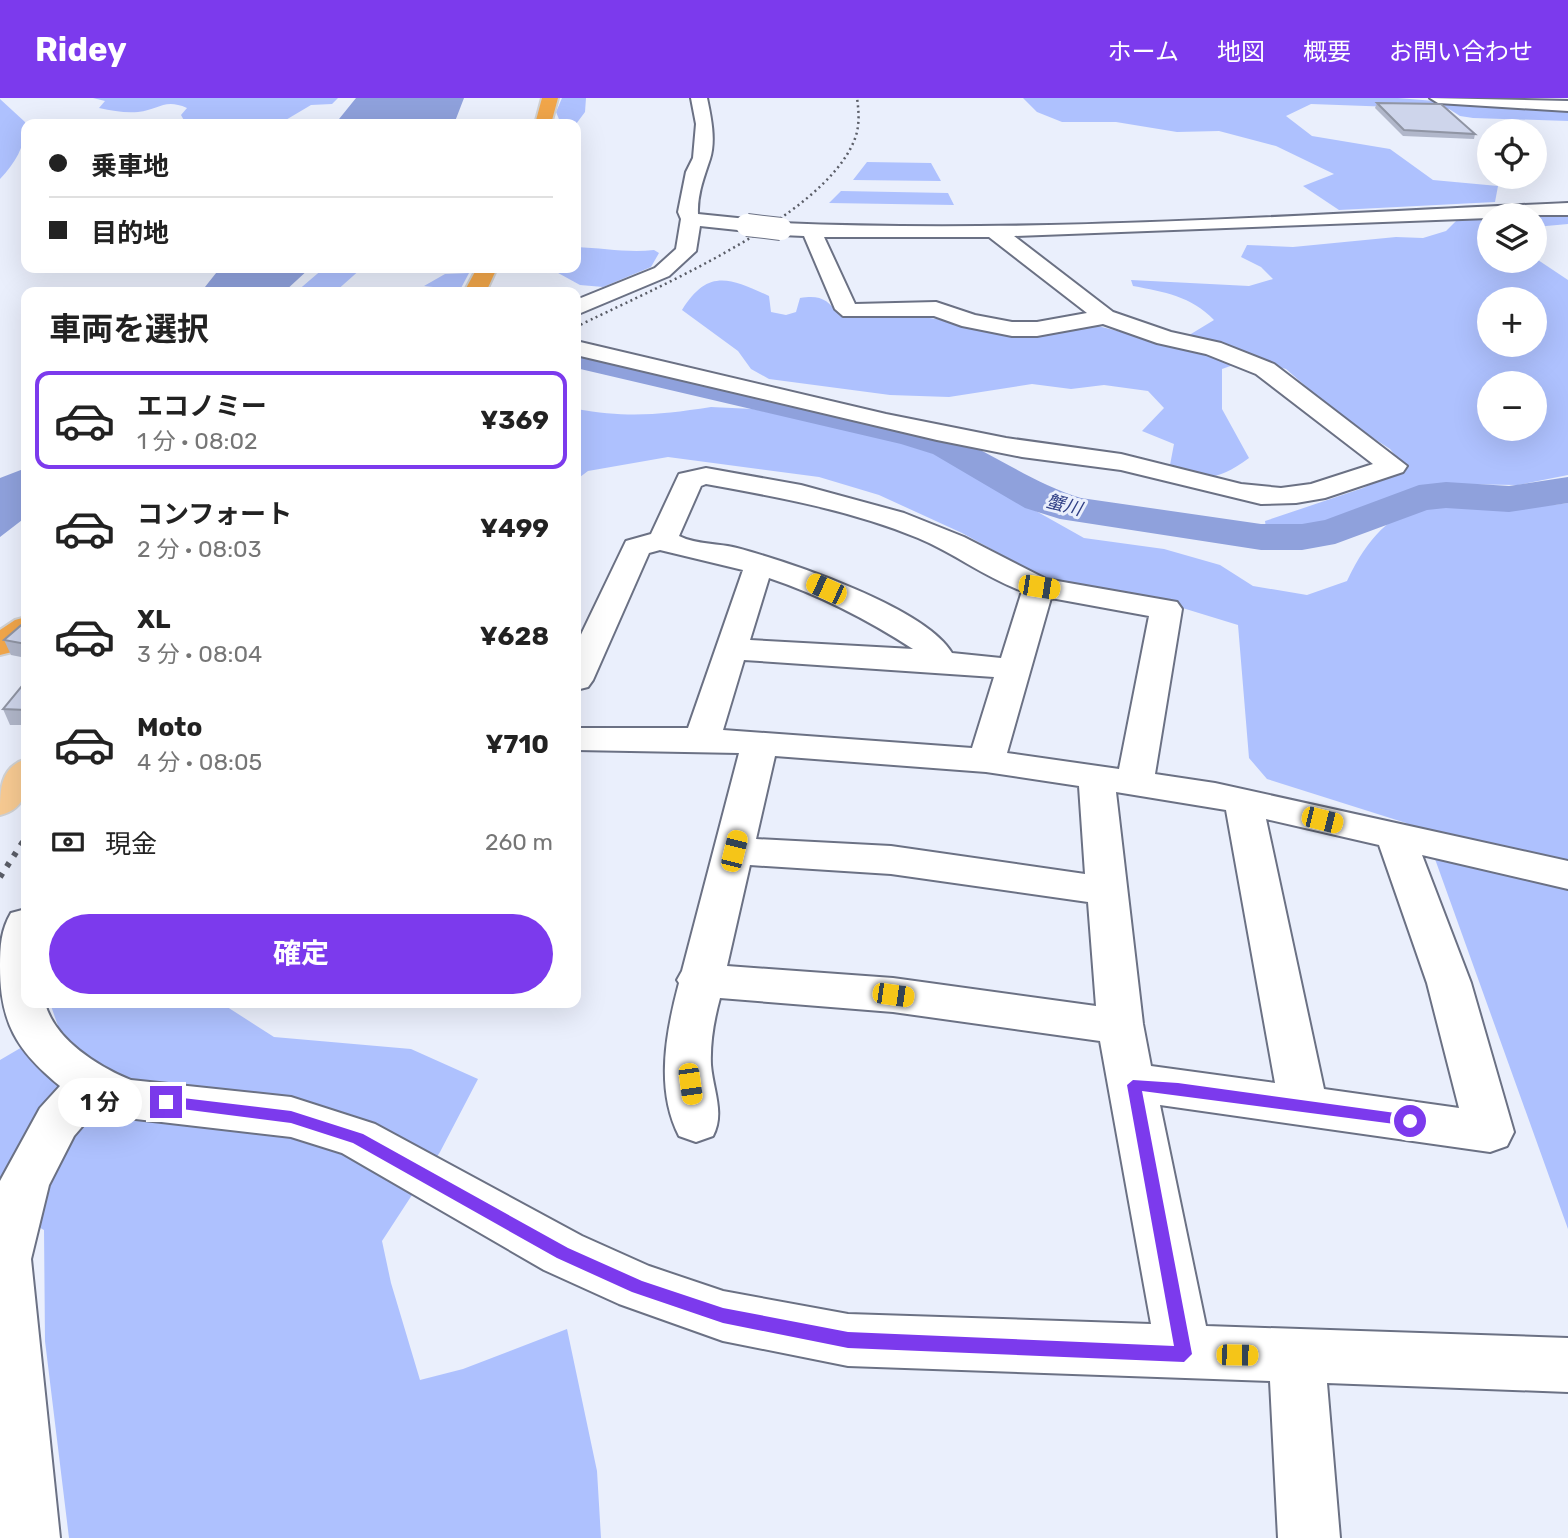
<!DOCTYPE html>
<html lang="ja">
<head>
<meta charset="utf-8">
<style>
	:root { --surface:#fff; --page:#f2f2f2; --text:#222; --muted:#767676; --line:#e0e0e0; --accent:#7c3aed }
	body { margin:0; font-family:Rubik,"Noto Sans JP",sans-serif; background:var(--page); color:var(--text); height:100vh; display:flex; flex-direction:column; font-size:26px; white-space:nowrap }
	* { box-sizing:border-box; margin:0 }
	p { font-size:23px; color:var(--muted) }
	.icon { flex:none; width:38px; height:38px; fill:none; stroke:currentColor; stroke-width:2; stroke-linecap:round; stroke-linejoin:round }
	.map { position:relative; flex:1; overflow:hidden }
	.panel { position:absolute; left:21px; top:189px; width:560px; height:721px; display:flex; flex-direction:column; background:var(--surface); border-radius:14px; box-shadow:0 7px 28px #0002 }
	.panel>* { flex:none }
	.banner { position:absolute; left:21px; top:21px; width:560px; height:154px; border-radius:14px; box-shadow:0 7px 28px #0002; display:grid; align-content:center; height:154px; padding:0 28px; background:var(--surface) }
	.tools { position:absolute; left:1477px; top:21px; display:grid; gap:14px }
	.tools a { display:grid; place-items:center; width:70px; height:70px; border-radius:50%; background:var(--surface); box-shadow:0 7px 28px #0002; font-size:35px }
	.end { position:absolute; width:32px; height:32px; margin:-16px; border:9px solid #7c3aed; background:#fff; box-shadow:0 0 0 4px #fff }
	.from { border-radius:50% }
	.bubble { position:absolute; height:49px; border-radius:24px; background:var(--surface); box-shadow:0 7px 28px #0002; font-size:23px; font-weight:700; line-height:49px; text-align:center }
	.car { position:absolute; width:21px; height:42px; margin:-21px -10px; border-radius:9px; box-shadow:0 0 5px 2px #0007; background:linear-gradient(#f5c518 24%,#345 0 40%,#f5c518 0 76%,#345 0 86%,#f5c518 0) }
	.banner b { display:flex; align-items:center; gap:24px; height:66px; font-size:26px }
	.banner b+b { border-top:2px solid var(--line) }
	.banner i { width:18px; height:18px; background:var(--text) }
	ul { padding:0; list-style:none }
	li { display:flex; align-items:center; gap:21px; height:98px; margin:0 14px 10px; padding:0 14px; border:4px solid transparent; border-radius:14px }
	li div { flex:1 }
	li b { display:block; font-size:26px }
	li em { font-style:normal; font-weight:700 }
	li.selected { border-color:var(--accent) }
	li>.icon { width:63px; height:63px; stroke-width:1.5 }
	h2 { padding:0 28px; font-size:32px; line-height:84px }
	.pay { display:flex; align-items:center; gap:18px; height:77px; padding:0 28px; font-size:26px }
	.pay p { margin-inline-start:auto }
	.button { display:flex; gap:14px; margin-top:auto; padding:14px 28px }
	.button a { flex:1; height:80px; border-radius:42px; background:var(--accent); color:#fff; font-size:28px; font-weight:700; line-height:80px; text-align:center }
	header { display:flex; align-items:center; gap:42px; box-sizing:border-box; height:98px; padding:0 35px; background:var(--accent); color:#fff }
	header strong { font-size:33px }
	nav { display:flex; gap:38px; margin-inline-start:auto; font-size:24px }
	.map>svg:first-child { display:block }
</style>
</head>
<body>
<header>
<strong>Ridey</strong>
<nav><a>ホーム</a><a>地図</a><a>概要</a><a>お問い合わせ</a></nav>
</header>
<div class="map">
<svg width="1568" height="1440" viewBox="0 0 1568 1440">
	<rect width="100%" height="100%" fill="#eaeffc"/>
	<!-- green -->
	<path fill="#aec1fe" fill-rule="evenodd" d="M 93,0 L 338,0 L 332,6 L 311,7 L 279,26 L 186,26 L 181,17 L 187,10 C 164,0 159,12 138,14 C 125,15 113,13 99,10 L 105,3 Z
		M 562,0 L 586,0 L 585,14 L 576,26 L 561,26 L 556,14 Z
		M 1023,0 L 1398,0 L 1568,14 L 1568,23 L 1473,20 L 1460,18 L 1449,11 L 1311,6 L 1286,18 L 1312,38 L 1390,51 L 1433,82 L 1498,88 L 1495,104 L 1339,112 L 1303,88 L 1334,76 L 1276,48 L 1219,33 L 1177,34 L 1116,24 L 1062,24 L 1037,14 Z
		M 0,1 L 25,24 C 26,47 16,64 0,81 Z
		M 867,64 L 931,65 L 941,83 L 853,82 Z
		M 841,93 L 948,95 L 954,107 L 829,105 Z
		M 1568,114 L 1568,126 L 1535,129 L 1535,117 L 1489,117 L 1489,163 L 1535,163 L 1535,160 L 1568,182 L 1568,377 L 1518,387 L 1451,386 L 1390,399 L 1323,425 L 1286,432 L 1266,430 L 1265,423 L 1363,390 L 1405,369 L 1390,351 L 1341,319 L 1286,271 L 1250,261 L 1222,271 L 1222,311 L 1249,360 C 1217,383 1205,384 1170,367 L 1174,346 L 1142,333 L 1164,310 L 1148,293 L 1104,287 L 1071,291 L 1032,286 L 949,299 L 890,297 L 769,281 L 751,271 L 738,253 L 682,212 C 708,170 730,180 769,198 L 771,214 L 786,217 L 796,214 L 800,200 C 821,197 827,201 840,218 L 909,217 L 1039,236 L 1098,228 L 1164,245 L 1186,239 L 1214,222 C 1191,198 1164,194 1133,188 L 1131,182 L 1249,188 L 1273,181 L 1261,169 L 1241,159 L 1247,147 L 1293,149 L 1396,139 L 1423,140 L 1446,133 L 1458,121 L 1483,117 ZM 1489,201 L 1535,201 L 1535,247 L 1489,247 ZM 1489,285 L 1535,285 L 1535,331 L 1489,331 Z
		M 576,149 C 603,150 628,155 654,152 L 659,155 L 651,169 L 603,189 L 580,187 L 549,170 L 576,170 Z
		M 324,170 L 362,170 L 335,194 L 296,194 Z
		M 469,175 L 460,192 L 424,188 L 445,176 Z
		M 711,309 L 753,311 L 915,345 L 1084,440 L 1164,451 L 1220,467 L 1253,488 L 1307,497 L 1347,483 C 1402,366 1468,421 1568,405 L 1568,1131 L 1435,761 L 1406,725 L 1267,681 L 1249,660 L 1238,527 L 1176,508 L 1046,481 L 962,435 L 879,397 L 819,379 L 668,359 L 588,373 L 576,382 L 576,311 C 628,320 659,317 711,309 Z
		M 50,905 L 221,905 L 274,939 L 411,951 L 478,981 L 440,1054 L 382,1143 L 391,1185 L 420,1282 L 463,1271 L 567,1231 L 597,1373 L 601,1440 L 69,1440 L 45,1243 L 44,1132 L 24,1121 L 0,1126 L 0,962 L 58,928 Z"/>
	<!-- water -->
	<path fill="#8fa1dc" d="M 356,0 L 464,0 L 454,26 L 335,26 Z
		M 220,170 L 310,170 L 284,194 L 201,194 Z
		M 26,370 L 26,419 L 0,439 L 0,380 Z"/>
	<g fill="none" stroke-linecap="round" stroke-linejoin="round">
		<!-- river -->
		<path fill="#8fa1dc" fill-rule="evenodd" d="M 576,248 L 927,329 C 981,346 1026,383 1081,400 L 1261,426 L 1302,426 L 1325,422 L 1419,387 L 1446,384 L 1509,388 L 1568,379 L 1568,405 L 1509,414 L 1446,410 L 1427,412 L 1335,446 L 1302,452 L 1261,452 L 1060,421 L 1025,410 L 933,356 L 901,346 L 576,270 Z"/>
		<defs>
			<path id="minor" d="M 691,0 L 707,0 C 711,19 716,42 710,61 C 704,79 697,97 698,116 L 747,121 L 757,127 L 747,133 L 700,128 L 696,153 L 669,178 L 576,217 L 576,202 L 655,170 L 676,151 L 681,121 L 678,114 L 686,74 L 693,60 L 696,26 Z
				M 1430,0 L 1568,3 L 1568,13 L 1438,5 Z
				M 1568,105 L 1568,117 L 1489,117 L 1489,120 L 1014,138 L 1113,214 L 1171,234 L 1221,245 L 1274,266 L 1407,368 L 1403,374 L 1325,400 L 1296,405 L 1261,406 L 1121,372 L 1022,359 L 937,342 L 576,257 L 576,243 L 886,316 L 1006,340 L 1121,356 L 1241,386 L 1281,390 L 1311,386 L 1373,366 L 1256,276 L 1206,256 L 1157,245 L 1103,226 L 1037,238 L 1012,238 L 962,228 L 934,218 L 843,218 L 835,211 L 804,138 L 781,137 L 771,131 L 781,125 C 1043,136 1306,116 1568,105 ZM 824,139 L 989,139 L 1087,215 L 1037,224 L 1012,224 L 975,217 L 936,204 L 855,206 Z
				M 706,370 L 801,387 L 904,415 L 964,439 L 1046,481 L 1177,504 L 1182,511 L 1155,676 L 1215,685 L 1568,763 L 1568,791 L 1422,757 L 1471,885 L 1514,1034 L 1507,1048 L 1490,1054 L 1160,1007 L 1206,1228 L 1568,1240 L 1568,1294 L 1327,1285 L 1340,1440 L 1278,1440 L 1270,1283 L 848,1268 L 723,1243 L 619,1206 L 544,1172 L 342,1055 L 291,1039 L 127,1020 L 98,1010 L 74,1038 L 49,1087 L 31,1161 L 60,1440 L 0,1440 L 0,1083 L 40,1010 L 60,988 C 16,952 0,924 0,868 C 0,848 1,832 11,815 L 26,811 L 26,905 L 45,905 C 54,941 98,969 131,982 L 291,999 L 375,1026 L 582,1138 L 649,1168 L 723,1193 L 848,1216 L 1151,1226 L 1100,943 L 893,914 L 720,900 C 714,922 710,944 711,967 C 713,992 725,1015 713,1038 L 696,1044 L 679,1038 C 655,991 666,934 679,885 L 677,882 L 682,873 L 739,655 L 576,652 L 576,630 L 688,630 L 743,472 L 660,452 L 649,455 L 593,582 L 588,589 L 576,592 L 576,547 L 626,443 L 651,436 L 679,376 ZM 706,386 C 778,399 850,412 918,440 C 954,455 986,480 1022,493 L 1001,560 L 952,555 C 925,509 789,464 737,450 C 719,445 697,447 679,438 L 701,388 ZM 769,480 C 820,497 868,522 913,551 L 750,542 ZM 1051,500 L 1149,518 L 1119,671 L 1007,655 ZM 744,562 L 994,579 L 972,650 L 723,632 ZM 775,658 L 986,674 L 1079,688 L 1085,776 L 891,748 L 756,741 ZM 1116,694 L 1226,712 L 1275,985 L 1151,968 L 1143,926 ZM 1266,721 L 1379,747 L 1427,885 L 1459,1010 L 1324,991 ZM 750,767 L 891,776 L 1088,804 L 1096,908 L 893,880 L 727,868 Z"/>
			<path id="major" d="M 26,661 C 27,687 29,710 0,717 C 0,692 0,669 26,661 Z"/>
			<path id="highway" d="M 542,0 L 558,0 L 551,26 L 535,26 Z
				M 477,170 L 497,170 L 486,194 L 464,194 Z
				M 26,519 L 26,544 L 12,554 L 0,557 L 0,532 L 15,522 Z"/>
		</defs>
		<!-- minor casing -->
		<use href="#minor" stroke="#6b7184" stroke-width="4"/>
		<!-- major casing -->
		<use href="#major" stroke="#d0d1d3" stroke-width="4"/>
		<!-- highway casing -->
		<use href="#highway" stroke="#d0d1d3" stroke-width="4"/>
		<!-- minor -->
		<use href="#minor" fill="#fff" fill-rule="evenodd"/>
		<!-- major -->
		<use href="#major" fill="#f7ca92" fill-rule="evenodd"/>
		<!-- highway -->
		<use href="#highway" fill="#f1a64a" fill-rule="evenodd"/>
		<!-- rail-far1 -->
		<path stroke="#5a5d67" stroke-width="2.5" stroke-dasharray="2 3.5" stroke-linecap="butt" d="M 576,229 C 650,192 822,121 854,43 C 860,29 859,14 857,0"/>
		<!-- rail -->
		<path stroke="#5a5d67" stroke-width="6" stroke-dasharray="4.5 8" stroke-linecap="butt" d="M 0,779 L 26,739"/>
		<defs>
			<path id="minor-bridge" d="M 747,127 L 781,131"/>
		</defs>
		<!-- minor-bridge casing -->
		<use href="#minor-bridge" stroke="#6b7184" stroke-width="24" stroke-linecap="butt"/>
		<!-- minor-bridge -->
		<use href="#minor-bridge" stroke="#fff" stroke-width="22"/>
	</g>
	<!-- wall -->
	<path fill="#b1b7ca" d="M 1377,5 L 1475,36 L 1474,41 L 1403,38 L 1375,10 Z
		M 26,523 L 26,560 L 11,557 L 4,542 Z
		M 26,583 L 26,627 L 10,627 L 3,611 Z"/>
	<!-- building -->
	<path fill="#ced5eb" stroke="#9095a4" stroke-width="2" d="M 1377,5 L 1441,6 L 1475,36 L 1404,32 Z
		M 26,523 L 26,546 L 4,542 Z
		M 26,583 L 26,612 L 3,611 Z"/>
	<!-- route -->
	<path fill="#7c3aed" d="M 1133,982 L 1178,985 L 1410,1017 L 1417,1023 L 1410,1028 L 1142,993 L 1192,1256 L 1184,1264 L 848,1250 L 723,1225 L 632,1194 L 557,1160 L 353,1045 L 291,1025 L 166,1009 L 159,1004 L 166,998 L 291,1013 L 363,1036 L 568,1150 L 642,1183 L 723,1210 L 848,1234 L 1174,1248 L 1127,987 Z"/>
	<g text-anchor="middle" stroke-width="6" stroke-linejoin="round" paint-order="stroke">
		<!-- far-water labels -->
		<g font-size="18" font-style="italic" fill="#303f85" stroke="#eaeffc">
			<text transform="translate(1064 407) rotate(15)" y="6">蟹川</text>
		</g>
	</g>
</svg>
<div class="tools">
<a><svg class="icon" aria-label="locate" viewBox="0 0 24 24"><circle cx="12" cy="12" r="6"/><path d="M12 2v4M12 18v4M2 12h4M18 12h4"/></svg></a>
<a><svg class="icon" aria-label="layers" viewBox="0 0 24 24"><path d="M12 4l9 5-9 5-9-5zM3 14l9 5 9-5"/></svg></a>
<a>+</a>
<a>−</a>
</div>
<i class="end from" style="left:1410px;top:1023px"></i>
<i class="end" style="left:166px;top:1004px"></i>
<div class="bubble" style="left:58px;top:980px;width:84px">1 分</div>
<i class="car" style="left:1039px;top:489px;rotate:99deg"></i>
<i class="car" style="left:826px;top:491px;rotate:295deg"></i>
<i class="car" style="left:1322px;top:722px;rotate:104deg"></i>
<i class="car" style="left:734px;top:753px;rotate:14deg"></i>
<i class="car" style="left:893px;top:897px;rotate:98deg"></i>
<i class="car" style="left:690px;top:986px;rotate:172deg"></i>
<i class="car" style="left:1237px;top:1257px;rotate:91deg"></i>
<div class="banner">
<b><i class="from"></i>乗車地</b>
<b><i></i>目的地</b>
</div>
<section class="panel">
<h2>車両を選択</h2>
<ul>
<li class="selected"><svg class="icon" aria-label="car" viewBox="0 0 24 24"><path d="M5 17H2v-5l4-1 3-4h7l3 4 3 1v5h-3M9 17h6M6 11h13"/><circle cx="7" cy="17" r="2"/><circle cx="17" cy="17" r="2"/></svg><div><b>エコノミー</b><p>1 分 · 08:02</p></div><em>¥369</em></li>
<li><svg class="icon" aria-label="car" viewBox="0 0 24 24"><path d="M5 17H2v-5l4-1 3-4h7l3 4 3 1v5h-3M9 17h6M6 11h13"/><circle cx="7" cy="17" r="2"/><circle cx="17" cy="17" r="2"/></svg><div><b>コンフォート</b><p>2 分 · 08:03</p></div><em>¥499</em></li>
<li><svg class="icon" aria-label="car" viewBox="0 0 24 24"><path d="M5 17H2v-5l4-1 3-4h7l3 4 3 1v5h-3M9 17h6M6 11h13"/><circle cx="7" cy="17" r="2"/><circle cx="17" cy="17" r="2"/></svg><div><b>XL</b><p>3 分 · 08:04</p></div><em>¥628</em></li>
<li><svg class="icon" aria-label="car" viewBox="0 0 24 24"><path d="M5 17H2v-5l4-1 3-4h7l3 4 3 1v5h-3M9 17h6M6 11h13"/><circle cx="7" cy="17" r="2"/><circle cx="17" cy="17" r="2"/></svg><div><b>Moto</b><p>4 分 · 08:05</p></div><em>¥710</em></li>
</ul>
<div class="pay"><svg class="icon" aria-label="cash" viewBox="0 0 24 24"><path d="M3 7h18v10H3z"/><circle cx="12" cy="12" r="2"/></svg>現金<p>260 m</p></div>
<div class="button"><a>確定</a></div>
</section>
</div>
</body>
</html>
